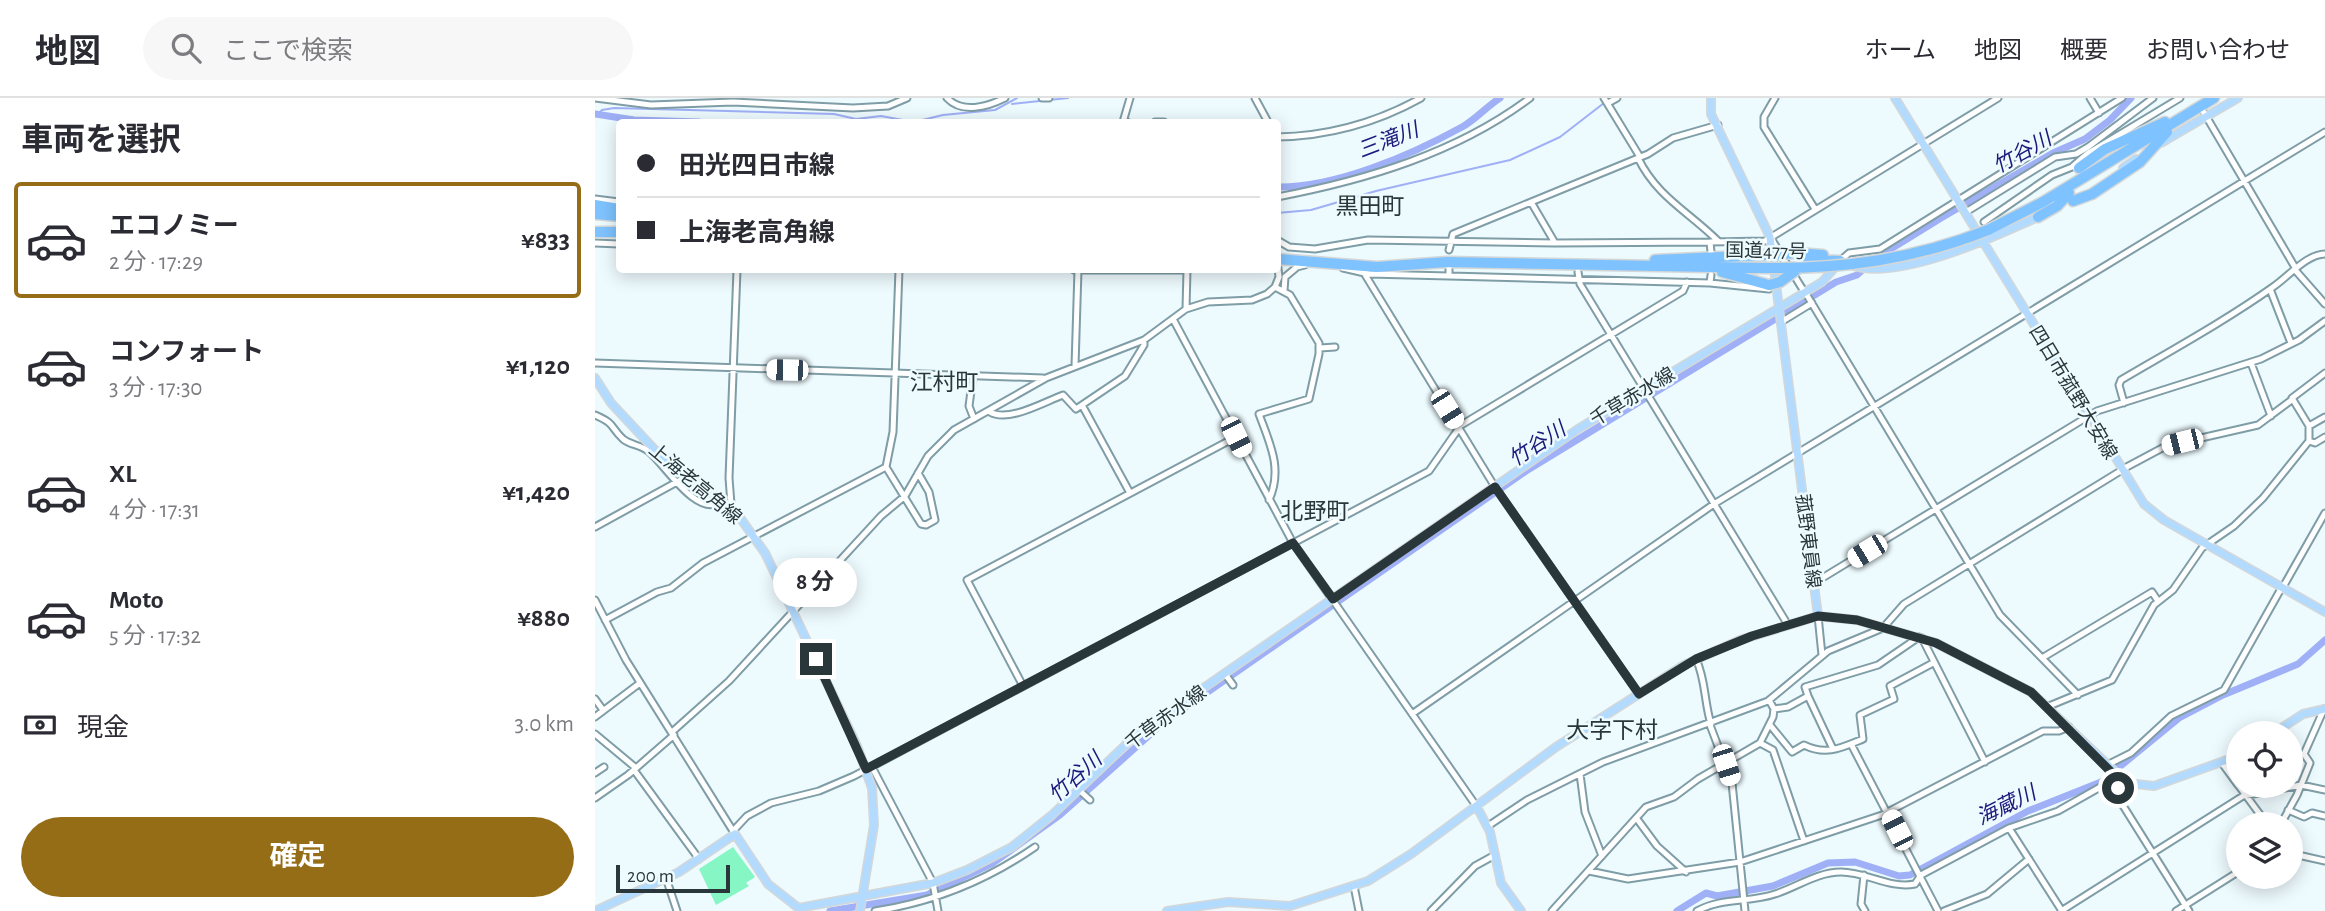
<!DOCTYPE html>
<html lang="ja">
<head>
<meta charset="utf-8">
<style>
	:root { --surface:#fff; --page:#f7f7f7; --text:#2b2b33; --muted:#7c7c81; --line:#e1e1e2; --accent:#956d17 }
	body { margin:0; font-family:"Alegreya Sans","Noto Sans JP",sans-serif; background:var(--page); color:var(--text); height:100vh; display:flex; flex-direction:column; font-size:26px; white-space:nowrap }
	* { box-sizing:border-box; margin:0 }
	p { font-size:23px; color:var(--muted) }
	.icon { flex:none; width:38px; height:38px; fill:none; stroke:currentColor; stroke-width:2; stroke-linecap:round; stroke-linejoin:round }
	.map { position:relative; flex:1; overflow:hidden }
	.details { display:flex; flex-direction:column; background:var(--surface); width:595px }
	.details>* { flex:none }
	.hud { position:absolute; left:21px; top:21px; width:665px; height:154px; border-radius:7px; box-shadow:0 4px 18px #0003; display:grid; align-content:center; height:154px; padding:0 21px; background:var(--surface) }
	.controls { position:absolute; left:1631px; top:623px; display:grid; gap:14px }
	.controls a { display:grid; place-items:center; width:77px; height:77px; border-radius:50%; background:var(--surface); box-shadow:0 4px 18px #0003; font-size:35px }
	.scale { position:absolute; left:21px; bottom:18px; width:114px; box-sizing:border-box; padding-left:7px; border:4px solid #29363a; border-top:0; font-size:19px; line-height:24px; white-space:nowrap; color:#29363a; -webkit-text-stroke:5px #edfafe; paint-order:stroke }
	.end { position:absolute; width:32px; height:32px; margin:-16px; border:9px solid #29363a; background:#fff; box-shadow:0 0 0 4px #fff }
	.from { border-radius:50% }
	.bubble { position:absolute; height:49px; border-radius:24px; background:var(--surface); box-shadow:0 4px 18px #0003; font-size:23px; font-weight:700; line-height:49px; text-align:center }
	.car { position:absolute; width:21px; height:42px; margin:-21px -10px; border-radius:9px; box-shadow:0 0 5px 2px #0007; background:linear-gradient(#fff 24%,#345 0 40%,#fff 0 76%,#345 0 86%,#fff 0) }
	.hud b { display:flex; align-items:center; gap:24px; height:66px; font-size:26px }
	.hud b+b { border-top:2px solid var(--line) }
	.hud i { width:18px; height:18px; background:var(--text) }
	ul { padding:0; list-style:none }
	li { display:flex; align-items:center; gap:21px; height:116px; margin:0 14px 10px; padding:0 7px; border:4px solid transparent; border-radius:7px }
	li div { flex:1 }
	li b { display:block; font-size:26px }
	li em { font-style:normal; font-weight:700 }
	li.on { border-color:var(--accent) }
	li>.icon { width:63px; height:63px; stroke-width:1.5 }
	h2 { padding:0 21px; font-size:32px; line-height:84px }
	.pay { display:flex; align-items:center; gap:18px; height:77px; padding:0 21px; font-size:26px }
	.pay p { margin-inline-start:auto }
	.button { display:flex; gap:14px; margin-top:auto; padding:14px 21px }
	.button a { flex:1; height:80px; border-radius:42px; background:var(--accent); color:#fff; font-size:28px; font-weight:700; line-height:80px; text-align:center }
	header { display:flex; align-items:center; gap:42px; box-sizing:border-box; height:98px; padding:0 35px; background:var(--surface); border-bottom:2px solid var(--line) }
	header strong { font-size:33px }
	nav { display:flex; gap:38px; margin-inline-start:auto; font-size:24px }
	.search { width:490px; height:63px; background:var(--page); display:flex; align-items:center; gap:18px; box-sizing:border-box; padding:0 24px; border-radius:38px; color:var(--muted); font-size:26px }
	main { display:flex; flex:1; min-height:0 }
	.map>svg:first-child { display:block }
</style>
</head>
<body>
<header>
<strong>地図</strong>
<div class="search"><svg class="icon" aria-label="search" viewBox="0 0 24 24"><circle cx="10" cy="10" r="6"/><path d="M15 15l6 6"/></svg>ここで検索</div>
<nav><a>ホーム</a><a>地図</a><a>概要</a><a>お問い合わせ</a></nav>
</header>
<main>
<section class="details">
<h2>車両を選択</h2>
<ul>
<li class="on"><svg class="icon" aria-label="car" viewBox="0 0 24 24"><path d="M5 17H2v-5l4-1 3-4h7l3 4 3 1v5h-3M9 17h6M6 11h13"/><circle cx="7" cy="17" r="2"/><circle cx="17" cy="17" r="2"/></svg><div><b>エコノミー</b><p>2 分 · 17:29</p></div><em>¥833</em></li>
<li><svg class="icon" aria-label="car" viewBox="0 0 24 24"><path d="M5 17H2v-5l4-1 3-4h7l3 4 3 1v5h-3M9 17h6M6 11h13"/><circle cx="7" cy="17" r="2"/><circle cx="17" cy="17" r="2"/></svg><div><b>コンフォート</b><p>3 分 · 17:30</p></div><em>¥1,120</em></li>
<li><svg class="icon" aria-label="car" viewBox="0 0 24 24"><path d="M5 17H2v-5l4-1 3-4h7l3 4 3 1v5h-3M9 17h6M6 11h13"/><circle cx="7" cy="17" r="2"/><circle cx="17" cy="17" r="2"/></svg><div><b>XL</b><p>4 分 · 17:31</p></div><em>¥1,420</em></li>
<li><svg class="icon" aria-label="car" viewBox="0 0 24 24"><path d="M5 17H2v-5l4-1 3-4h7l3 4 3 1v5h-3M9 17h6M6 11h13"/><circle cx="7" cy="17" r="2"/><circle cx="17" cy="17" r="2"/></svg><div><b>Moto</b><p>5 分 · 17:32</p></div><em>¥880</em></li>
</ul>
<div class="pay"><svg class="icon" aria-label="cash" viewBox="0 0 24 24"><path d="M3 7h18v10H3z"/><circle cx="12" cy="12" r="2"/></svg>現金<p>3.0 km</p></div>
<div class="button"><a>確定</a></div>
</section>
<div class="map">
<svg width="1730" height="813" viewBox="0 0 1730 813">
	<rect width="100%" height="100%" fill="#edfafe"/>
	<!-- green -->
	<path fill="#86f6c4" d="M 138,749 L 160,779 L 151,785 L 154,788 L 121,807 L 104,771 Z"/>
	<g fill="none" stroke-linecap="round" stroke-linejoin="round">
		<!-- stream -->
		<path stroke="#9fb0f6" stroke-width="2" d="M 417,6 L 473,0
			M 3,16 L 7,12 L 19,10 L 239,16 L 261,21 L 286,18 L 319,24 L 348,17 L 400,12 L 422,0
			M 682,115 L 716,112 L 781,93 L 915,62 L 965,39 L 1009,5"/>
		<!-- river -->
		<path stroke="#9fb0f6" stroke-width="7" d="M 0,16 L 39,22 L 104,24
			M 682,89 C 741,90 816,57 867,29 C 880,22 891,9 905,0
			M 235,813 L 332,797 L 398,765 L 465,717 L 568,625 L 931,373 L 1241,184 L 1262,177 L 1278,162 L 1346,120 L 1458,55 L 1490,41 L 1515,22 L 1536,0
			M 1082,813 L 1111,795 L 1122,798 L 1178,788 L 1233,765 L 1260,764 L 1304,778 L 1315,777 L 1433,713 L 1506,684 L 1584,620 L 1628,597 L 1703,566 L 1730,542"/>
		<defs>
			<path id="minor" d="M 0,0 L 56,7 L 138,4 L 258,10 L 293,8 L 312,0
				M 352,0 C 367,16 392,9 410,0
				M 447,0 L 454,0
				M 660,0 L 673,24
				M 1009,0 L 1045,59
				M 1180,0 L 1169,19 L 1169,29 L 1220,111
				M 1495,0 L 1504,15
				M 1013,5 L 1022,0
				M 1608,13 L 1701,171
				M 532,24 L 528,24 L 535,0
				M 560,24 L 569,24
				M 682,39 C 734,38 781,25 826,0
				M 1043,60 C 1062,99 1094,114 1123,143
				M 682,99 C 771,82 862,55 935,0
				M 0,101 L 24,104
				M 936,104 L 960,145 L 1115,144
				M 1371,114 L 1460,59 L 1481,56 L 1493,49 L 1558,0
				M 1389,124 L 1457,77 L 1477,69 L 1492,56 L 1585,0
				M 682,142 L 694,149 L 720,151 L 773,142 L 960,145
				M 1177,142 L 1210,195
				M 0,145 L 24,146
				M 854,152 L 858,136 L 1053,56 L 1078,40 L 1123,27
				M 1116,154 L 1115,144 L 1170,143 L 1403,0
				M 1245,163 L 1254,155 L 1285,151 L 1527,0
				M 748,170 L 774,176 L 854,178 L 854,170
				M 304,172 L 298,334 L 291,369 L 326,426 L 331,427 L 340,422 L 334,394 L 323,375
				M 479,172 L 590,172
				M 1701,173 L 1730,206
				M 983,174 L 985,186 L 1193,527
				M 769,175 L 900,389 L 1044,596
				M 854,178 L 1115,185 L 1116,177
				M 1115,185 L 1174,191
				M 1675,191 L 1696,245
				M 689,193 L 690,179 L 702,169 L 710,167
				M 1210,194 L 1405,517 L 1483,597
				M 591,211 L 592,172
				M 578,221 L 698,445 L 882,709
				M 1186,224 L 1217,205
				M 725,250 L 740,249
				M 0,265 L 448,280
				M 1656,265 L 1676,318
				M 480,268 L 483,172
				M 378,278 L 374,308 L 379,321
				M 1529,305 L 1524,287 L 1526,282 C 1577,252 1630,223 1678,189 C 1694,178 1712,156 1730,156
				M 487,307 L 535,395
				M 395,314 C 413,325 449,304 468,297 L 481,311 L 530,278 L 549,247 L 549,242
				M 0,317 C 21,326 15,329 28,341 C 35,347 46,347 53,353 C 70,366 99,417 124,405
				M 1714,328 L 1730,319
				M 863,329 L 1088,193 L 1092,184
				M 1714,343 L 1714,328 L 1697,300 L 1730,275
				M 1526,372 L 1571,348 L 1663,327 L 1698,301
				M 674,402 C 688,371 675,346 664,316 L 714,301 L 724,256 L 724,245 L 695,197 L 680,189
				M 134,412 L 136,406 L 134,380 L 142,172
				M 0,429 L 91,379
				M 1219,485 L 1502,313 L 1666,261 L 1704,242 L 1730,223
				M 1688,489 L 1730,415
				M 0,502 L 31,562 L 138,733
				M 1223,518 L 1227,557
				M 10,522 L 62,494 L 76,490 L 108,465 L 291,369
				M 1327,540 L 1390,664
				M 1447,560 L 1557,494 L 1563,503
				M 1101,561 C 1111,582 1109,604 1116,626
				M 630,576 L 638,587
				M 428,588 L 372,482 L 641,339
				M 1213,598 L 1238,651
				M 0,601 L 8,612
				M 1454,608 L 1517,582 L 1559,507 L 1578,492 L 1607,450 L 1639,428 L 1668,400 L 1714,343 L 1720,345 L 1730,339
				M 1179,611 L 1193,609 L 1213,598 L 1210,589 L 1283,567 L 1324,539
				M 817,616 L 1119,406 L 1730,34
				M 0,619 L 45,585
				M 1115,627 L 1137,685 L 1150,813
				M 1175,627 L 1197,654 L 1209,647 C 1231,658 1246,650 1268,641 L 1265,617 L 1299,601 L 1295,588 L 1338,565
				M 77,634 L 134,583 L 286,418 L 310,398 L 333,358 L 359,332 L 451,280 L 549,242 L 591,211 L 613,204 L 657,202 L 672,196 L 680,189 L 684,179 L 682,162
				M 0,636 L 41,670
				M 1165,645 L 1178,652 L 1209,743
				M 1256,646 L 1343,813
				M 1627,665 L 1643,687
				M 1512,667 L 1536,655 L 1576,618 L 1629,592 L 1687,489
				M 277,669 L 338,785 L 343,813
				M 39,672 L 104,761
				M 0,675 L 9,669
				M 985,676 L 990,714 L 1007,758
				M 1521,681 L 1527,706 L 1594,813
				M 1644,688 L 1672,726
				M 484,692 L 495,702
				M 0,700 L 33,677 L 79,637
				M 1693,712 L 1709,719 L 1717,715 L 1730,718
				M 1042,721 L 1062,748 L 1091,774
				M 1686,726 L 1702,697 L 1715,665 L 1709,656 L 1729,611
				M 893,728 L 932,702 L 1008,664 L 1173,603 L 1233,553 L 1288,530 L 1309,506 L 1527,372
				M 1414,730 L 1467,813
				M 138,733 L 152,718 L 176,705 L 224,693 L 259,678 L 834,373 L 864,330
				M 1696,751 L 1703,757 L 1730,763
				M 994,773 L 1033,781 L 1145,764 L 1287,717 L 1448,633 L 1464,633 L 1474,629
				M 1269,777 L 1266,806 L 1270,813
				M 71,780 L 82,813
				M 759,788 L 764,813
				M 280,813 C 339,804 391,783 440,749
				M 836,813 L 880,768 L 900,757
				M 957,813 L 1051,709 L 1079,699 L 1103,681 L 1165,645 L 1178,619 L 1179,611 L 1174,602
				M 1102,813 C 1128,799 1153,805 1180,796 C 1202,789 1222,774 1246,774 C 1272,774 1294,791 1320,786 L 1326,777 L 1414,730 L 1463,713 L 1523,679
				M 1349,813 L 1392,796 L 1434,761
				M 1466,813 L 1648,698 L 1706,687 L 1730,692
				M 1581,813 L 1643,774"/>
			<path id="major" d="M 1116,0 L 1116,16 L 1175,139 L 1223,518
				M 1300,0 L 1549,406 L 1569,422 L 1730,514
				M 1566,45 L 1643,0
				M 1528,70 L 1541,61
				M 1256,167 C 1303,184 1401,138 1445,118
				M 0,280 L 16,305 L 59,351 L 146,421 L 170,455 L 262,648 L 277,690 L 279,727 L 265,813
				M 1679,635 L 1708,616 L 1730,611
				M 882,709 L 895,734 L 906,785 L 926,813
				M 204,810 L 338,785 L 372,772 L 417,749 L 457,717 L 542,636 L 983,331 L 1227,184 L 1243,166
				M 0,813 L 84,774 L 140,736 L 173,786 L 206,812
				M 572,813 L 633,804 L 695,808 L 773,783 L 816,756 L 961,649 L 1089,567 L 1145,542 L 1223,518 L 1262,522 L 1341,545 L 1436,594 L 1532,685 L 1559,688 L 1643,658"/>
			<path id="highway" d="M 1484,70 L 1510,51 L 1570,24
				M 1478,103 L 1497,96 L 1545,64 L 1572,34
				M 0,107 L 24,111
				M 0,116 L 24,118
				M 1443,119 L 1462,108 L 1474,95
				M 1393,132 L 1448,104 L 1619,0
				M 0,134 L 24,134
				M 1201,155 L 1228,157
				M 682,161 L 782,169 L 852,164 L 1170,170
				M 1060,162 L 1171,157
				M 1203,171 L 1217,162 L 1245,163
				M 1127,174 L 1174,187"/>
		</defs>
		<!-- minor casing -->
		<use href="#minor" stroke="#7f9da6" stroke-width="9"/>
		<!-- major casing -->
		<use href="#major" stroke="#d4d7d8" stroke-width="10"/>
		<!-- highway casing -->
		<use href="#highway" stroke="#d4d7d8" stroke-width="13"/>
		<!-- minor -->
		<use href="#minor" stroke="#fff" stroke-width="5"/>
		<!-- major -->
		<use href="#major" stroke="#b2dbff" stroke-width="7"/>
		<!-- highway -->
		<use href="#highway" stroke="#7ec3ff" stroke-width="10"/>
		<defs>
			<path id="highway-bridge" d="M 1171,157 L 1201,155
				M 1170,170 C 1249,171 1320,161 1393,132
				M 1174,187 L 1185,184 L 1200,173"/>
		</defs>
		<!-- highway-bridge casing -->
		<use href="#highway-bridge" stroke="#d4d7d8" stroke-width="13" stroke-linecap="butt"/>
		<!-- highway-bridge -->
		<use href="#highway-bridge" stroke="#7ec3ff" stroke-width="10"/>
	</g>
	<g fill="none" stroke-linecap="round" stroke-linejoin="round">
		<!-- route -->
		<path stroke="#29363a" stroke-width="9" d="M 221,561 L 271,671 L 698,445 L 738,501 L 900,389 L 1044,596 L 1101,561 L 1157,538 L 1223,518 L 1262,522 L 1341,545 L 1436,594 L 1522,680 L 1523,690"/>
	</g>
	<g text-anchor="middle" stroke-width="5" stroke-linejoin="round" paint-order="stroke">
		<!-- street labels -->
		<g font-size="19" fill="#29363a" stroke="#edfafe">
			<text transform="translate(1171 152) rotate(1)" y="7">国道477号</text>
			<text transform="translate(1479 294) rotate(59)" y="7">四日市菰野大安線</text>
			<text transform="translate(1037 298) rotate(-31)" y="7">千草赤水線</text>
			<text transform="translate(101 385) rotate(40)" y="7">上海老高角線</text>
			<text transform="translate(1214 443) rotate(83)" y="7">菰野東員線</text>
			<text transform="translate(570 619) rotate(-36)" y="7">千草赤水線</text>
		</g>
		<!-- water labels -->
		<g font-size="21" font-style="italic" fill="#1d197b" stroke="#edfafe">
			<text transform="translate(793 42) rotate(-21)" y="7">三滝川</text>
			<text transform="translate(1427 54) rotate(-29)" y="7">竹谷川</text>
			<text transform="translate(942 346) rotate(-33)" y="7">竹谷川</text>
			<text transform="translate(480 679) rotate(-42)" y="7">竹谷川</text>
			<text transform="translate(1411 707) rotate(-26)" y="7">海蔵川</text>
		</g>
		<!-- quarter labels -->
		<g font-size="23" fill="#29363a" stroke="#edfafe">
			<text x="775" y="116">黒田町</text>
			<text x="349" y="292">江村町</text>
			<text x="720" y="421">北野町</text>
			<text x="1017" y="640">大字下村</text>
		</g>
	</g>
</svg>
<div class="controls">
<a><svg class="icon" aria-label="locate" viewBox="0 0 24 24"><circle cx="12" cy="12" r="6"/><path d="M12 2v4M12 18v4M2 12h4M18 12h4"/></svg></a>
<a><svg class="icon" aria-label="layers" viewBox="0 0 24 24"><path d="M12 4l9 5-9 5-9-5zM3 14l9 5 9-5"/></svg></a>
</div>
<div class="scale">200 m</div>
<i class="end from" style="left:1523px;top:690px"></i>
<i class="end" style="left:221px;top:561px"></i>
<div class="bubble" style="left:178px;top:460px;width:84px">8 分</div>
<i class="car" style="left:192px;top:272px;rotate:271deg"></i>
<i class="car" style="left:852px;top:311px;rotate:148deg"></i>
<i class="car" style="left:641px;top:339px;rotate:154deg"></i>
<i class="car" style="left:1587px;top:344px;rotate:256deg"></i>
<i class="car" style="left:1272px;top:453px;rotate:239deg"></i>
<i class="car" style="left:1131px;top:667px;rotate:162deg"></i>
<i class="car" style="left:1302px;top:732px;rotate:333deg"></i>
<div class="hud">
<b><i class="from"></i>田光四日市線</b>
<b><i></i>上海老高角線</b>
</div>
</div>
</main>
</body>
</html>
